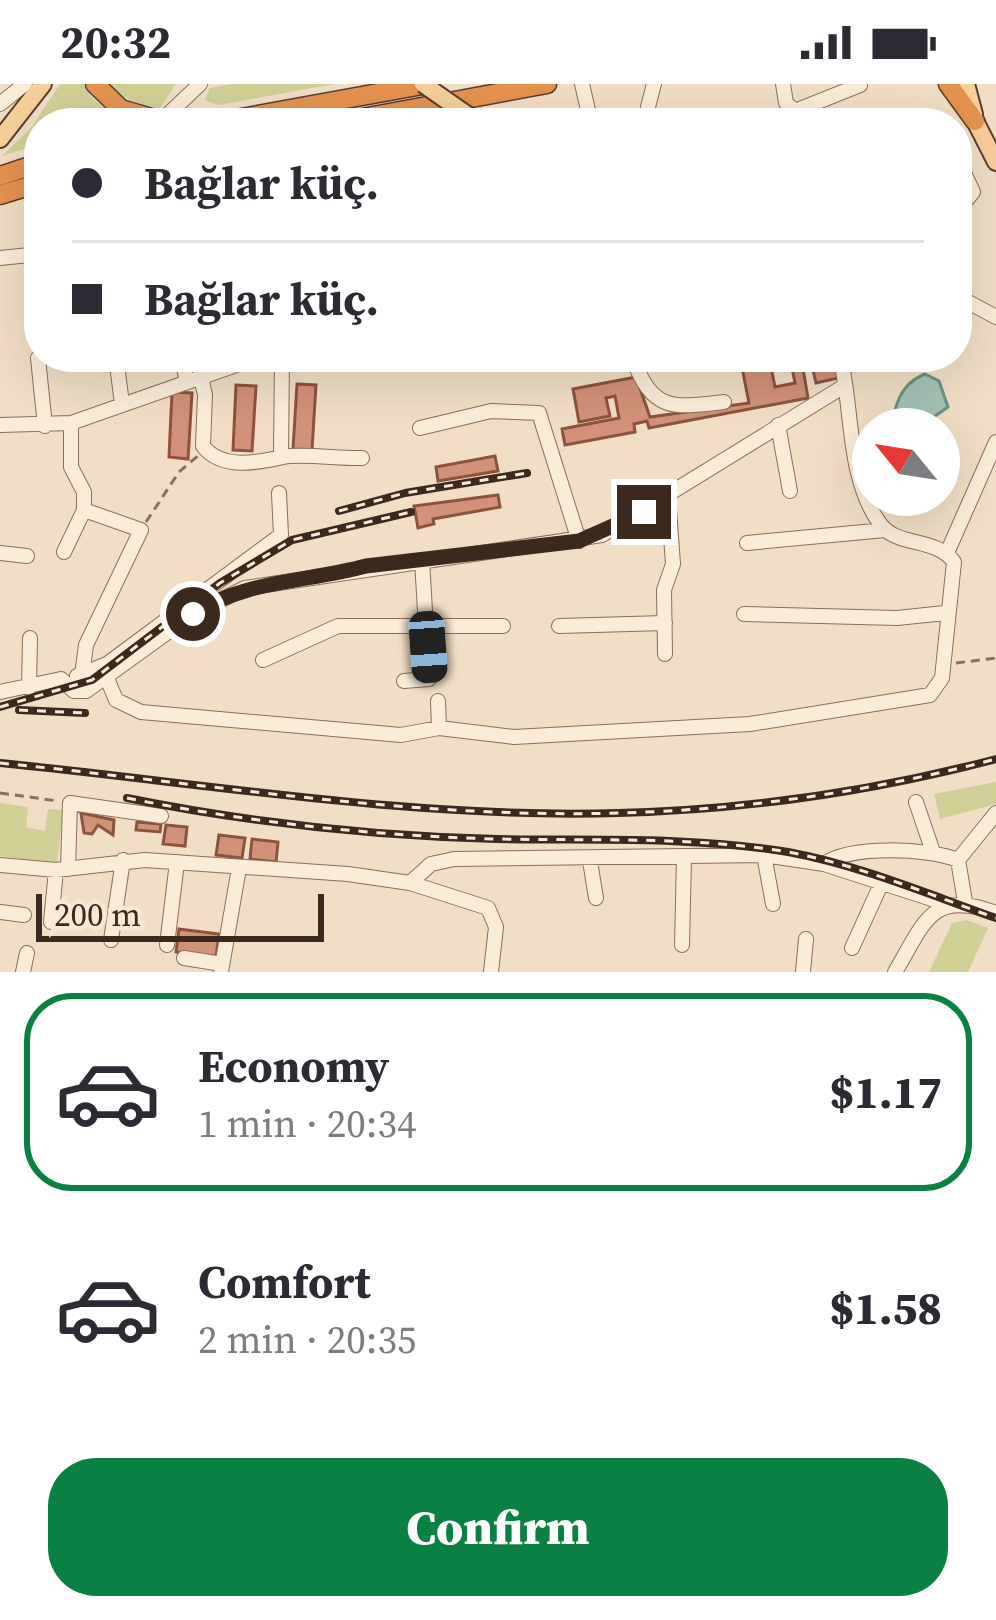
<!DOCTYPE html>
<html lang="en">
<head>
<meta charset="utf-8">
<style>
	:root { --surface:#fff; --page:#f2f2f3; --text:#2b2b33; --muted:#7c7c81; --line:#e1e1e2; --accent:#0b8043 }
	body { margin:0; font-family:"Source Serif 4",serif; background:var(--page); color:var(--text); height:100vh; display:flex; flex-direction:column; font-size:45px; white-space:nowrap }
	* { box-sizing:border-box; margin:0 }
	p { font-size:39px; color:var(--muted) }
	.icon { flex:none; width:66px; height:66px; fill:none; stroke:currentColor; stroke-width:2; stroke-linecap:round; stroke-linejoin:round }
	.map { position:relative; height:888px; overflow:hidden }
	.drawer { display:flex; flex-direction:column; background:var(--surface); flex:1 }
	.drawer>* { flex:none }
	.hud { position:absolute; left:24px; top:24px; width:948px; height:264px; border-radius:48px; box-shadow:0 12px 48px #0002; display:grid; align-content:center; height:264px; padding:0 48px; background:var(--surface) }
	.needle { width:78px; rotate:300deg }
	.tools { position:absolute; left:852px; top:324px; display:grid; gap:24px }
	.tools a { display:grid; place-items:center; width:108px; height:108px; border-radius:50%; background:var(--surface); box-shadow:0 12px 48px #0002; font-size:60px }
	.scale { position:absolute; left:36px; bottom:30px; width:288px; box-sizing:border-box; padding-left:12px; border:6px solid #3c291e; border-top:0; font-size:33px; line-height:42px; white-space:nowrap; color:#3c291e; -webkit-text-stroke:9px #f8e9d4; paint-order:stroke }
	.end { position:absolute; width:54px; height:54px; margin:-27px; border:15px solid #3c291e; background:#fff; box-shadow:0 0 0 6px #fff }
	.from { border-radius:50% }
	.car { position:absolute; width:36px; height:72px; margin:-36px -18px; border-radius:15px; box-shadow:0 0 9px 3px #0007; background:linear-gradient(#222 24%,#8ab4d8 0 40%,#222 0 76%,#8ab4d8 0 86%,#222 0) }
	.hud b { display:flex; align-items:center; gap:42px; height:114px; font-size:45px }
	.hud b+b { border-top:3px solid var(--line) }
	.hud i { width:30px; height:30px; background:var(--text) }
	ul { padding:21px 0 0; list-style:none }
	li { display:flex; align-items:center; gap:36px; height:198px; margin:0 24px 18px; padding:0 24px; border:6px solid transparent; border-radius:48px }
	li div { flex:1 }
	li b { display:block; font-size:45px }
	li em { font-style:normal; font-weight:800 }
	li.current { border-color:var(--accent) }
	li>.icon { width:108px; height:108px; stroke-width:1.5 }
	.button { display:flex; gap:24px; margin-top:auto; padding:24px 48px }
	.button a { flex:1; height:138px; border-radius:48px; background:var(--accent); color:#fff; font-size:48px; font-weight:800; line-height:138px; text-align:center }
	.status { display:flex; justify-content:space-between; align-items:center; height:84px; padding:0 60px; background:var(--surface); direction:ltr }
	.status svg { height:33px; fill:currentColor }
	.map>svg:first-child { display:block }
</style>
</head>
<body>
<div class="status"><b>20:32</b><svg viewBox="0 0 49 12"><path d="M0 12V9h3v3zM5 12V6h3v6zM10 12V3h3v9zM15 12V0h3v12zM26 1h20v11H26zM47 4h2v5h-2z"/></svg></div>
<div class="map">
<svg width="996" height="888" viewBox="0 0 996 888">
	<rect width="100%" height="100%" fill="#f1dec4"/>
	<!-- green -->
	<path fill="#d0d096" d="M 60,0 L 83,0 L 93,15 L 124,39 L 39,39 L 39,60 L 2,72 L 32,43 Z
		M 106,0 L 176,0 L 158,27 L 112,8 Z
		M 231,0 L 335,0 L 218,21 L 205,16 L 210,4 Z
		M 996,698 L 996,720 L 940,735 L 934,710 Z
		M 0,719 L 28,723 L 26,743 L 45,747 L 48,725 L 63,726 L 57,780 L 0,772 Z
		M 967,836 L 988,844 L 968,888 L 929,888 L 952,839 Z"/>
	<!-- water -->
	<path fill="#a6c4b8" stroke="#6c9385" stroke-width="3" d="M 925,290 L 939,297 L 948,323 L 931,335 L 905,340 L 895,326 C 900,308 908,297 925,290 Z"/>
	<!-- building -->
	<path fill="#d29277" stroke="#8e533d" stroke-width="3" d="M 740,273 L 769,273 L 775,303 L 795,299 L 790,273 L 801,273 L 808,314 L 649,344 L 647,337 L 634,340 L 635,348 L 565,361 L 562,345 L 619,334 L 615,312 L 606,314 L 610,332 L 579,338 L 573,305 L 636,293 L 650,333 L 749,319 Z
		M 810,273 L 833,273 L 838,294 L 816,299 Z
		M 297,300 L 316,301 L 312,366 L 293,365 Z
		M 236,301 L 256,302 L 252,367 L 233,366 Z
		M 172,308 L 192,309 L 188,375 L 169,373 Z
		M 495,372 L 498,387 L 438,397 L 436,383 Z
		M 498,411 L 500,423 L 433,435 L 434,440 L 418,444 L 414,422 Z
		M 81,729 L 114,736 L 113,751 L 98,741 L 92,750 L 84,749 Z
		M 137,738 L 161,740 L 160,748 L 136,746 Z
		M 166,741 L 187,743 L 185,762 L 163,760 Z
		M 219,751 L 245,754 L 242,774 L 216,771 Z
		M 252,755 L 278,758 L 276,778 L 250,775 Z
		M 179,845 L 219,850 L 216,873 L 176,868 Z"/>
	<g fill="none" stroke-linecap="round" stroke-linejoin="round">
		<defs>
			<path id="minor" d="M 582,0 L 591,39
				M 783,0 L 786,19 L 795,27 L 860,1
				M 0,20 L 25,0
				M 648,23 L 654,0
				M 159,39 L 200,0
				M 957,74 L 973,108 L 957,128
				M 0,174 L 39,170
				M 957,212 L 996,233
				M 116,273 L 122,320
				M 182,273 L 186,294
				M 622,273 L 633,275 C 653,328 673,324 724,318
				M 38,274 L 45,342
				M 200,289 L 205,311 L 203,362 C 222,387 260,378 283,373 C 301,369 342,375 362,374
				M 71,339 L 71,383 L 84,408 L 84,426 L 141,446 L 86,561 L 82,591
				M 0,341 L 71,339 L 259,273
				M 778,341 L 790,407
				M 420,344 L 491,327 L 539,329 L 579,457
				M 281,372 L 282,273
				M 747,459 L 885,446
				M 64,468 L 84,426
				M 0,469 L 27,472
				M 947,469 L 996,358
				M 744,530 L 897,534 L 945,529
				M 559,542 L 665,539
				M 665,570 L 664,506 L 673,480 L 668,411
				M 263,576 L 338,542 L 503,542
				M 77,592 L 107,580 L 281,451 L 279,409
				M 106,592 L 116,616 L 141,628 L 401,651 L 439,644 L 514,653 L 750,640 L 930,611 L 942,594 L 954,478 C 936,453 898,463 881,441 C 846,395 853,321 840,273
				M 404,597 L 429,595 L 422,476
				M 29,604 L 30,554
				M 0,608 L 61,595 L 74,607 L 86,607 L 193,530 L 245,504 L 602,451 L 841,304
				M 438,617 L 439,644
				M 916,718 L 933,768
				M 764,771 L 773,820
				M 590,777 L 596,814
				M 824,780 C 850,761 928,764 958,776
				M 0,781 L 56,786 L 145,776 L 348,790 L 410,799 L 488,824 L 496,843 L 491,888
				M 68,785 L 70,719 L 161,732
				M 410,799 L 431,780 L 454,775 L 764,771 L 824,780 L 938,817
				M 965,818 L 958,776 L 996,729
				M 0,828 L 24,831
				M 51,838 L 56,786
				M 111,856 L 123,776
				M 167,861 L 177,778
				M 682,861 L 684,773
				M 852,864 L 882,798
				M 184,874 L 222,880
				M 23,888 L 27,869
				M 221,888 L 239,784
				M 803,888 L 806,855
				M 895,888 C 925,838 931,805 996,829"/>
			<path id="major" d="M 966,0 L 974,30
				M 969,25 L 996,78
				M 0,55 L 43,0"/>
			<path id="highway" d="M 95,0 L 121,25 L 168,39
				M 948,0 L 975,37
				M 214,39 L 428,0
				M 335,39 L 547,0
				M 0,92 L 39,79
				M 0,111 L 39,99"/>
		</defs>
		<!-- minor casing -->
		<use href="#minor" stroke="#8d6e59" stroke-width="16"/>
		<!-- major casing -->
		<use href="#major" stroke="#5b3d2d" stroke-width="20"/>
		<!-- highway casing -->
		<use href="#highway" stroke="#5b3d2d" stroke-width="21"/>
		<!-- path -->
		<path stroke="#8d6e59" stroke-width="3" stroke-dasharray="9 6" stroke-linecap="butt" d="M 146,438 L 179,388 L 199,371
			M 956,579 L 996,574
			M 0,709 L 58,717"/>
		<!-- minor -->
		<use href="#minor" stroke="#fbecd8" stroke-width="14"/>
		<!-- major -->
		<use href="#major" stroke="#f6cf99" stroke-width="16"/>
		<!-- highway -->
		<use href="#highway" stroke="#e5924f" stroke-width="18"/>
		<defs>
			<path id="rail" d="M 339,427 L 405,409 L 527,389
				M 0,623 L 92,596 L 220,499 L 292,456 L 411,428
				M 19,626 L 85,629
				M 0,679 C 203,699 413,735 618,729 C 744,726 874,707 996,675
				M 127,714 C 246,738 375,752 497,755 C 595,757 691,752 788,768 C 859,781 928,810 996,834"/>
		</defs>
		<!-- rail casing -->
		<use href="#rail" stroke="#3c291e" stroke-width="8"/>
		<!-- rail -->
		<use href="#rail" stroke="#f8e9d4" stroke-width="3" stroke-dasharray="9" stroke-linecap="butt"/>
		<defs>
			<path id="major-bridge" d="M 423,0 L 479,39"/>
		</defs>
		<!-- major-bridge casing -->
		<use href="#major-bridge" stroke="#5b3d2d" stroke-width="20" stroke-linecap="butt"/>
		<!-- major-bridge -->
		<use href="#major-bridge" stroke="#f6cf99" stroke-width="16"/>
	</g>
	<g fill="none" stroke-linecap="round" stroke-linejoin="round">
		<!-- route -->
		<path stroke="#3c291e" stroke-width="15" d="M 193,530 C 245,496 307,498 366,482 L 579,457 L 644,428"/>
	</g>
</svg>
<div class="tools">
<a><svg class="needle" viewBox="-14 -14 28 28"><path d="M0-13l5 13h-10z" fill="#e53935"/><path d="M0 13l5-13h-10z" fill="#7c7c81"/></svg></a>
</div>
<div class="scale">200 m</div>
<i class="end from" style="left:193px;top:530px"></i>
<i class="end" style="left:644px;top:428px"></i>
<i class="car" style="left:428px;top:563px;rotate:176deg"></i>
<div class="hud">
<b><i class="from"></i>Bağlar küç.</b>
<b><i></i>Bağlar küç.</b>
</div>
</div>
<section class="drawer">
<ul>
<li class="current"><svg class="icon" aria-label="car" viewBox="0 0 24 24"><path d="M5 17H2v-5l4-1 3-4h7l3 4 3 1v5h-3M9 17h6M6 11h13"/><circle cx="7" cy="17" r="2"/><circle cx="17" cy="17" r="2"/></svg><div><b>Economy</b><p>1 min · 20:34</p></div><em>$1.17</em></li>
<li><svg class="icon" aria-label="car" viewBox="0 0 24 24"><path d="M5 17H2v-5l4-1 3-4h7l3 4 3 1v5h-3M9 17h6M6 11h13"/><circle cx="7" cy="17" r="2"/><circle cx="17" cy="17" r="2"/></svg><div><b>Comfort</b><p>2 min · 20:35</p></div><em>$1.58</em></li>
</ul>
<div class="button"><a>Confirm</a></div>
</section>
</body>
</html>
